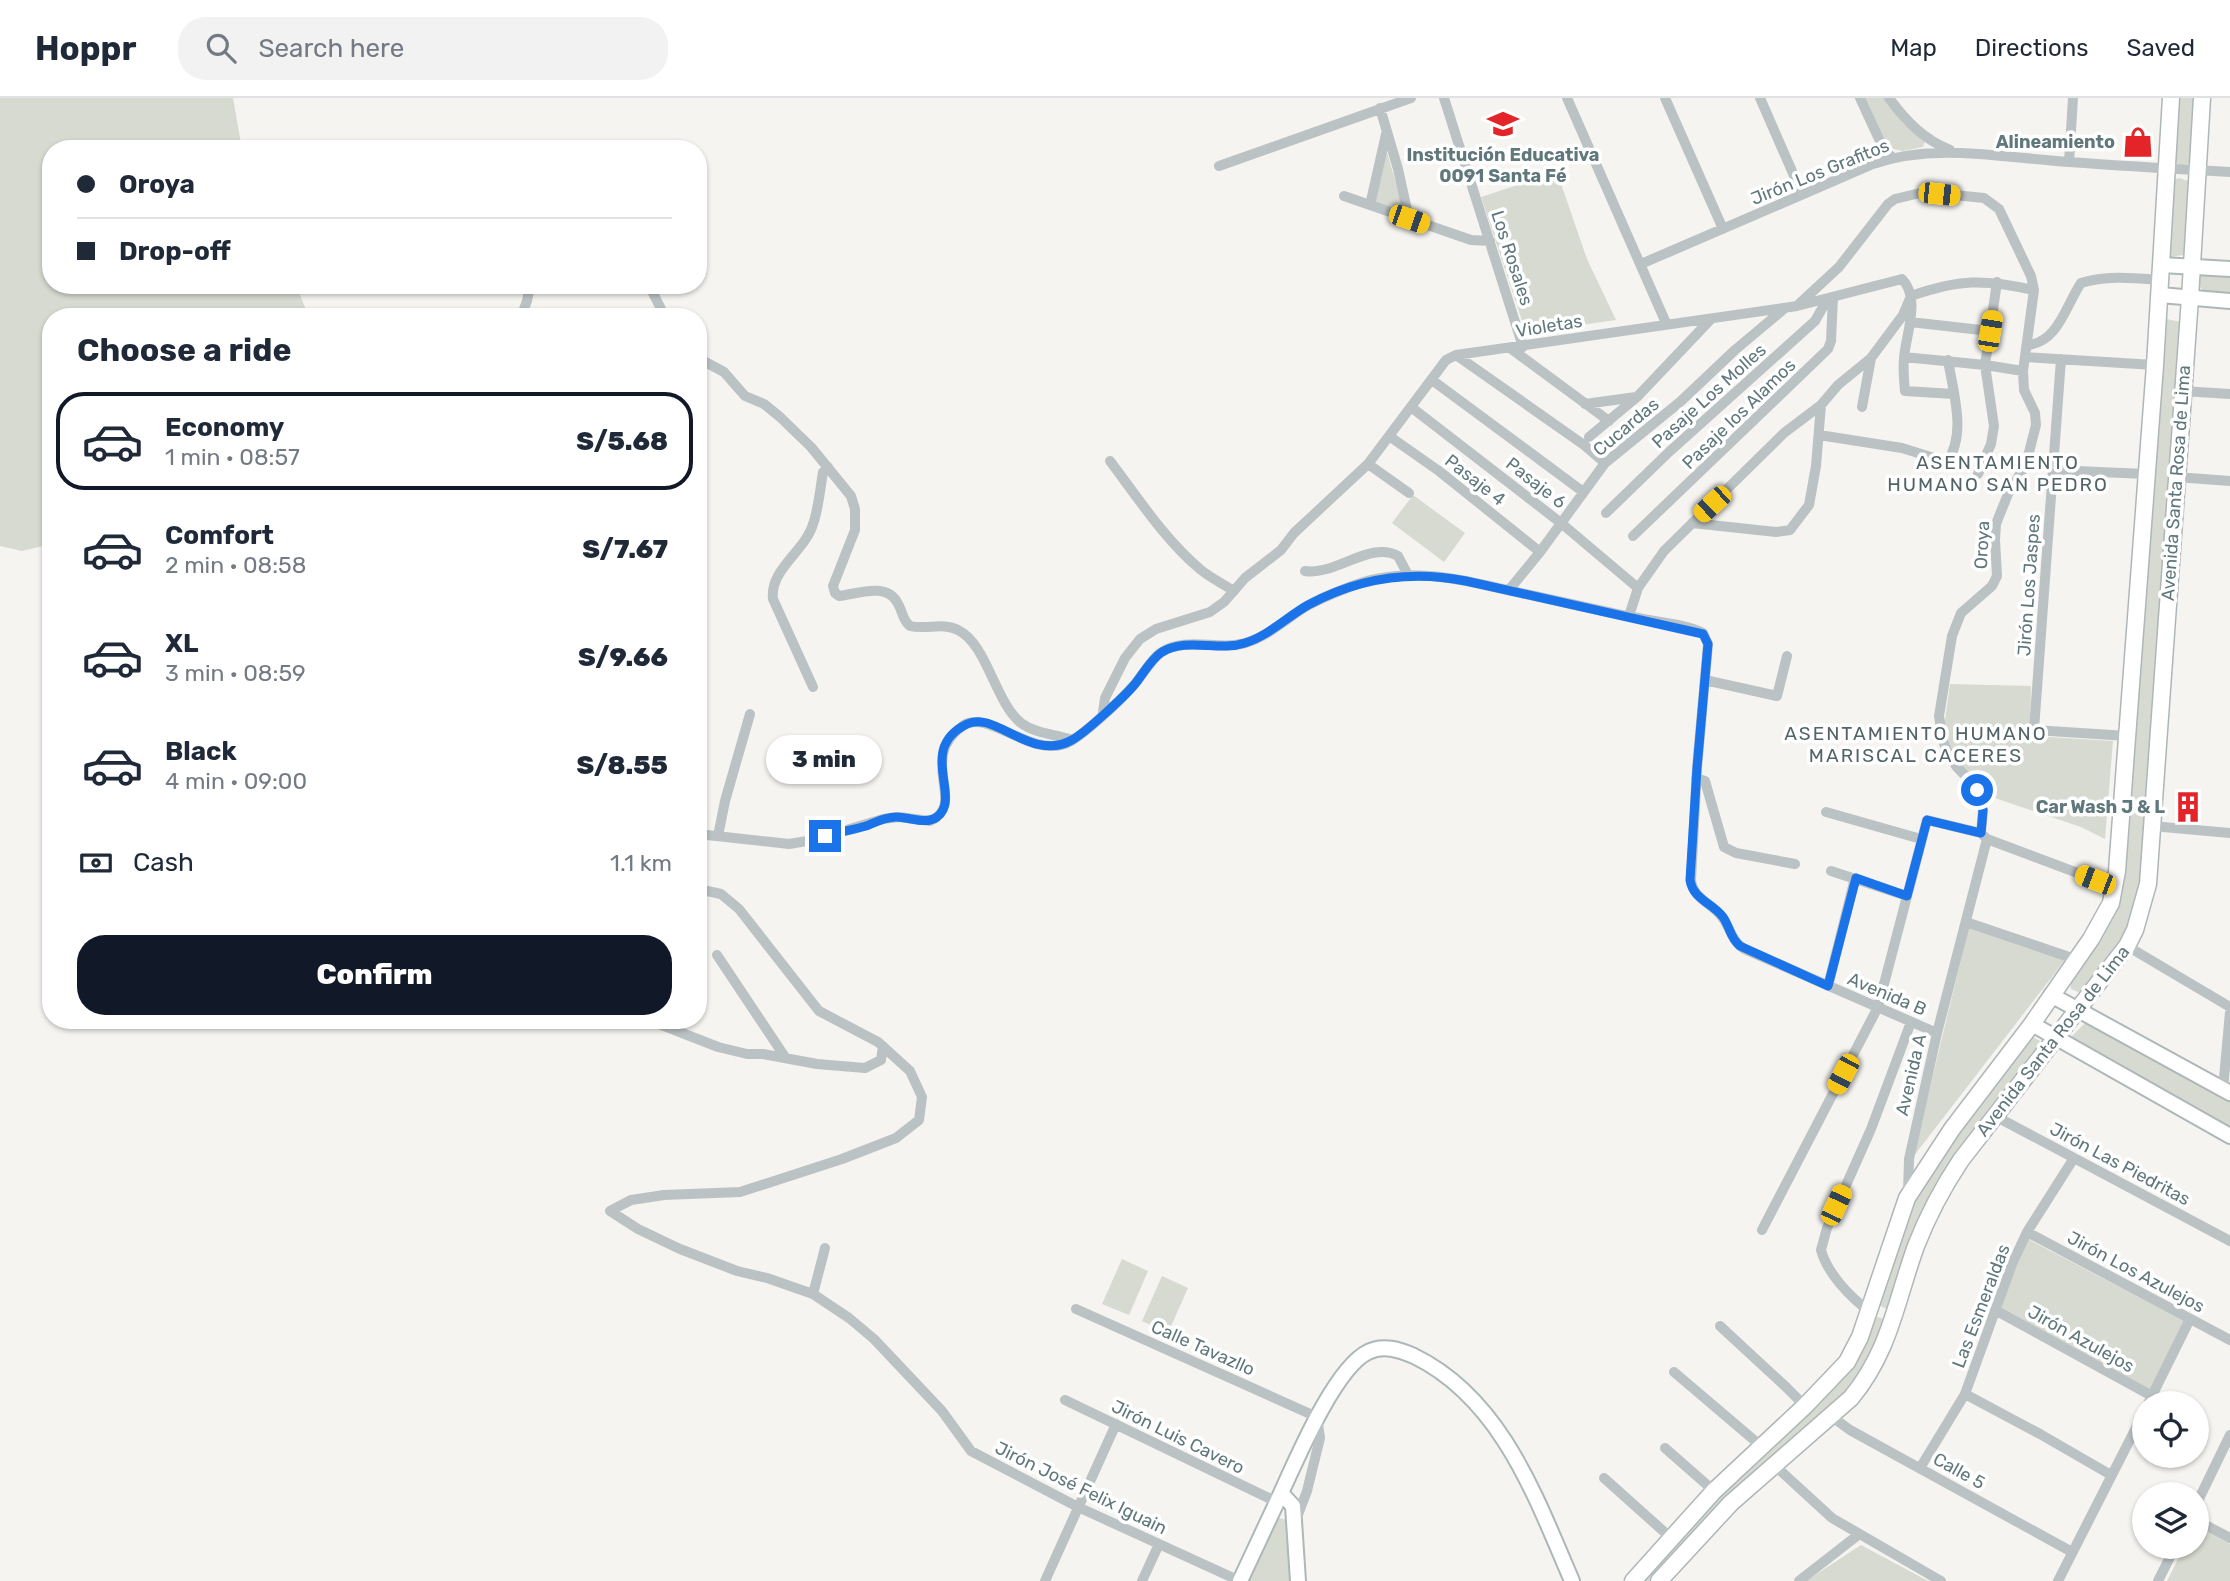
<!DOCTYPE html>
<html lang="en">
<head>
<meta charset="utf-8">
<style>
	:root { --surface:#fff; --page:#f2f2f3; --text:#1f2937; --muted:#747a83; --line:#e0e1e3; --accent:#111827 }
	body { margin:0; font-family:Rubik,sans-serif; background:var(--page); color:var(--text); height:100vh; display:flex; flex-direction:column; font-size:26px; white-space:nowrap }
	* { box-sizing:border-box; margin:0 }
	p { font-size:23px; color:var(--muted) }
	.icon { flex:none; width:38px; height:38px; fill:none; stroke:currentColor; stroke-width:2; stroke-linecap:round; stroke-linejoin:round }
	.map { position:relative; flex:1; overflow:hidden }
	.panel { position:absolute; left:42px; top:210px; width:665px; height:721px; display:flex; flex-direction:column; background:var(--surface); border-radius:28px; box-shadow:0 2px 5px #0004 }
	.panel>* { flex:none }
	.top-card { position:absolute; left:42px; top:42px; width:665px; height:154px; border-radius:28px; box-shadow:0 2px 5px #0004; display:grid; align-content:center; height:154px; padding:0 35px; background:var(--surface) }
	.buttons { position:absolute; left:2132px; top:1293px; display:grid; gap:14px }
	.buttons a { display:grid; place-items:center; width:77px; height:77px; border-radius:50%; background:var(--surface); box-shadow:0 2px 5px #0004; font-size:35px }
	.end { position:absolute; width:32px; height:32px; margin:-16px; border:9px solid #1a73e8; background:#fff; box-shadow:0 0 0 4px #fff }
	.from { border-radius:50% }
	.bubble { position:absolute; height:49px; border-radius:24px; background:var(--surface); box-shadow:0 2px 5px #0004; font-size:23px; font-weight:800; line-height:49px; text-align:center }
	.car { position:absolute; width:21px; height:42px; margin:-21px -10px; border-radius:9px; box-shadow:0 0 5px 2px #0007; background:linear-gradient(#f5c518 24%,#345 0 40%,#f5c518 0 76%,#345 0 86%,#f5c518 0) }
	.top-card b { display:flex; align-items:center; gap:24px; height:66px; font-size:26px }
	.top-card b+b { border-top:2px solid var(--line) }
	.top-card i { width:18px; height:18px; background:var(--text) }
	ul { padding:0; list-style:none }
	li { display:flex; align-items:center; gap:21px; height:98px; margin:0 14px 10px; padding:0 21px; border:4px solid transparent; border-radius:28px }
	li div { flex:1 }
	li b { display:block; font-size:26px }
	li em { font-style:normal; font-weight:800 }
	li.active { border-color:var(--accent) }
	li>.icon { width:63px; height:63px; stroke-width:1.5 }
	h2 { padding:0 35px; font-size:32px; line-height:84px }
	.pay { display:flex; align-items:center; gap:18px; height:77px; padding:0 35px; font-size:26px }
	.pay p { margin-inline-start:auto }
	.action { display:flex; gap:14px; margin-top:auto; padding:14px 35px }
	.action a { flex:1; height:80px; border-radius:28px; background:var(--accent); color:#fff; font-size:28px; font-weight:800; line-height:80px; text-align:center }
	header { display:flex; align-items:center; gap:42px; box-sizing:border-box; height:98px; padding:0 35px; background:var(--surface); border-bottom:2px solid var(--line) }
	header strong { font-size:33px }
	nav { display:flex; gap:38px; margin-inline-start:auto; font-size:24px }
	.search { width:490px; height:63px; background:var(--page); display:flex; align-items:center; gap:18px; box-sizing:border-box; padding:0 24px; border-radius:28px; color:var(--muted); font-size:26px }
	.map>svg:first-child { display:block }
</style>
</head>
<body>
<header>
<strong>Hoppr</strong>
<div class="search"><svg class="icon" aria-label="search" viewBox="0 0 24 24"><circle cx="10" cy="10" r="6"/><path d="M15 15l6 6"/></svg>Search here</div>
<nav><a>Map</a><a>Directions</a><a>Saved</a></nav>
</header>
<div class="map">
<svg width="2230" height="1483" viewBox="0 0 2230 1483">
	<rect width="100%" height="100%" fill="#f5f4f1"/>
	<!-- green -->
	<path fill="#d6dad0" d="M 0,0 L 233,0 L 242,51 L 51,51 L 51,187 L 296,187 L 309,219 L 51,219 L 51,446 L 22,453 L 0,448 Z
		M 1864,0 L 1885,0 L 1902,24 L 1925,44 L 1923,49 L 1902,53 L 1886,49 Z
		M 2177,0 L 2197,0 L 2193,63 C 2186,68 2180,68 2173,63 Z
		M 1386,51 L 1405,116 L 1374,105 Z
		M 1557,74 L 1587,161 L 1616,222 L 1526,235 L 1481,99 Z
		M 2179,80 L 2188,83 L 2190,89 L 2186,152 L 2183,157 L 2171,159 L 2167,154 L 2171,83 Z
		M 2203,174 L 2230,176 L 2230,195 L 2205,194 L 2200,189 L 2200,178 Z
		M 2166,221 L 2182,224 L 2143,783 L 2127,837 L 2083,896 L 2071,891 L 2070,882 L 2108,823 Z
		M 1413,397 L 1465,435 L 1444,464 L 1392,425 Z
		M 1950,586 L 2031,588 L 2030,638 L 2113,643 L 2105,741 L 2081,729 L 1986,697 L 1957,662 L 1950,648 L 1944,629 Z
		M 1969,829 L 2065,862 L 1913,1059 Z
		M 2086,924 L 2230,1000 L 2230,1033 L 2071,948 L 2071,939 Z
		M 2033,939 L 2040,943 L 2040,950 L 1976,1035 L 1889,1212 L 1878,1207 C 1894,1159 1907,1110 1934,1067 Z
		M 2026,1140 L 2184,1223 L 2150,1292 L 1998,1210 Z
		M 1122,1161 L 1148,1173 L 1129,1217 L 1102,1206 Z
		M 1162,1178 L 1188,1190 L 1168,1235 L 1142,1223 Z
		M 1878,1219 L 1886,1222 L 1857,1285 L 1654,1483 L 1642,1483 L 1727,1389 L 1833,1292 L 1857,1261 L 1873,1221 Z
		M 1279,1420 L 1287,1422 L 1292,1483 L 1246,1483 L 1272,1426 Z
		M 2196,1428 L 2230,1446 L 2230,1483 L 2167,1483 L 2184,1449 L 2196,1449 Z
		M 1861,1447 L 1928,1483 L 1806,1483 Z"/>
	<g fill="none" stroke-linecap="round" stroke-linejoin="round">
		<defs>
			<path id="secondary" d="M 2162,167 L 2230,171
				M 2160,197 L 2230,203
				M 2051,897 L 2230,995
				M 2032,926 L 2230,1038
				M 1281,1395 L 1293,1408 L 1298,1483
				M 1240,1483 C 1252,1457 1264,1432 1276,1406 C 1293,1370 1333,1271 1368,1254 C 1383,1246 1400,1252 1414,1258 C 1502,1301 1536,1400 1572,1483"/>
			<path id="primary" d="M 1633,1483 L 1714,1393 L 1805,1308 L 1847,1264 L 1860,1239 L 1907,1100 L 1952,1031 L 2032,926 L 2091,841 L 2111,805 L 2117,773 L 2155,267 L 2171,0
				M 1659,1483 L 1731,1405 L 1851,1300 C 1890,1253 1896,1203 1916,1148 C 1928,1117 1943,1089 1961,1062 L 2127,848 L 2135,832 L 2148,786 L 2190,200 L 2202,0"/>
		</defs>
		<!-- secondary casing -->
		<use href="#secondary" stroke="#aeb7b8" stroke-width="18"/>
		<!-- primary casing -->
		<use href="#primary" stroke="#afb6b8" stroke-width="19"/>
		<!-- minor -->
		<path stroke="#bbc2c4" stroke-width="10" d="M 1444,0 L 1523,249
			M 1567,0 L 1666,225
			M 1665,0 L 1723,131
			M 1760,0 L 1802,96
			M 1860,0 L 1884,52 L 1892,59
			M 1889,0 C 1906,23 1923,41 1950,52
			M 1380,10 L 1398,71 L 1409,121
			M 2069,64 L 2073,0
			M 1219,68 L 1411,0
			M 1344,98 L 1471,142 L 1490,143
			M 1370,107 L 1386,36
			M 1641,166 L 1873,66 C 1936,44 2004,60 2069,64 C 2123,68 2176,71 2230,74
			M 649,187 L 665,219
			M 1799,206 L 1839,169 L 1888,106 L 1895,101 L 1924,94 L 1984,100 L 1999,111 L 2031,178 L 2034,192 L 2023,273 L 2024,292 L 2035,315 L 2036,327 L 2026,366 L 2008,396 L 1996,426 L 1995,442 L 1997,478 L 1992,488 L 1961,515 L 1952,538 L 1939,618 L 1943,643 L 1948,655 L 1956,668 L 1972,685 L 1981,702 L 1983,712 L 1981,735
			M 521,219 L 527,203 L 530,187
			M 1910,224 L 1990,233
			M 2027,247 C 2058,245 2066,207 2081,185 C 2106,177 2134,180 2161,182
			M 1510,250 L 1609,323
			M 1456,257 L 1584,347 L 1605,365
			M 1904,259 L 1985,267 L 2023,273
			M 2025,259 L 2155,267
			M 698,260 L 724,274 L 745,298 L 764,306 L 780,319 L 811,349 L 851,398 L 855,411 L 855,432 L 833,488 L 835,495 L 839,498 C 857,496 886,484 897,504 C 903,513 902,522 910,528 C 926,532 943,524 958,532 C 987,546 995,604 1021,625 C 1036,636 1055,636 1072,642
			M 2061,261 L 2034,632 L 2127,638
			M 1432,282 L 1582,393
			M 2182,293 L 2230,296
			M 1585,306 L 1636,299
			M 1411,309 L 1561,425 L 1638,490
			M 1862,309 L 1871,260
			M 1819,337 L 1902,350 L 1947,364 C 1967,336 1953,294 1948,262
			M 1389,338 L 1439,373 L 1540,454
			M 1589,339 L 1637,299 L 1711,221
			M 1110,363 C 1138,400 1165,442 1201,472 C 1211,480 1223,486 1234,493
			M 1368,366 L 1409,395
			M 2053,372 L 2146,376
			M 1978,376 L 1991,346 L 1994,328 L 1985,267 L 1997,184
			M 2176,379 L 2230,383
			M 1606,415 L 1669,354 L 1815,223 L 1828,200
			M 1692,425 L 1776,434 L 1790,432 L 1809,407 L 1816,368 L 1821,307
			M 1633,438 L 1828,251 L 1831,243 L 1833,199
			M 1305,473 C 1335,478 1371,442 1398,458 L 1408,477
			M 1509,492 L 1540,454 L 1605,365 L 1680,304 L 1735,252 L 1785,210
			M 1629,518 L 1638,490 L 1664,453 L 1784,335 L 1821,307 L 1838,287 L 1871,260 L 1903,217 L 1911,198 C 1959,181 1984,181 2034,192
			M 1705,582 L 1777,598 L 1787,558
			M 813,589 L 773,501 C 770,476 795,459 807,439 C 817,425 820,392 823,374 L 828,369
			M 1103,615 L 1105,600 L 1125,560 L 1140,541 L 1156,531 L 1210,514 L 1224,504 L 1245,480 L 1281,452 L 1294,435 L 1368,366 L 1446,262 L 1456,257 L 1797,208 L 1902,181 C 1921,200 1906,236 1904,260 C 1903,271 1904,283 1905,293 L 1954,296
			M 1696,680 L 1705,683 L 1724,749 L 1736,755 L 1795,766
			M 1826,714 L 1921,741
			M 2152,728 L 2230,735
			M 698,736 L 789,746 L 813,742 L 883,721 L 899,719 L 930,723 C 969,706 915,661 964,627 C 988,612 1029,658 1065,646 C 1081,640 1121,602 1133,588 C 1142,578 1150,563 1160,555 C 1186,537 1221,554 1248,544 C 1270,537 1288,519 1307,508 C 1323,499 1359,484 1376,481 C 1423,471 1467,483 1512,493 C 1550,501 1588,510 1626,518 C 1647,522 1686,526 1703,535 L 1708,546 L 1697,670 L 1691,782 C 1693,801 1712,805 1722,819 C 1731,831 1731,842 1744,851 L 1937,935
			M 718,738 L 725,703 L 750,616
			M 1831,773 L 1907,798
			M 698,791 L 721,796 L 739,811 L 819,913 L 878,944 L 910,973 L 922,999 L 919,1022 L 896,1040 L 842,1061 L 740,1094 L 664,1097 L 631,1102 L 610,1113 L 638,1131 L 680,1151 L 737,1173 L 767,1180 L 813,1196 L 849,1220 L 874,1241 L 942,1313 L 971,1353 L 1078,1409 L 1240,1483
			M 1966,824 L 2075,861
			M 2127,848 L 2230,909
			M 717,857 L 785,959
			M 1828,888 L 1855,780
			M 649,922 L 718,949 L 747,956 L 763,956 L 817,966 L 865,970 L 881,962 L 883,948
			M 2223,991 L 2230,914
			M 1995,1018 L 2230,1143
			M 1908,1095 L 1909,1061 L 1937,935 L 1987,741
			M 1762,1132 L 1878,909 L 1927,722 L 1981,735 L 1987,741 L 2115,789
			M 2027,1134 L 2230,1242
			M 813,1196 L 825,1150
			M 1076,1211 L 1317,1319 L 1320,1340 L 1307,1393 L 1296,1422
			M 1995,1212 L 2152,1298
			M 1869,1213 C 1850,1199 1827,1175 1821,1152 L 1827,1130 L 1871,1031 L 1911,924
			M 1720,1228 L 1786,1289 L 1805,1308
			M 1674,1274 L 1761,1348
			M 1965,1296 L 2040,1336 L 2111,1377
			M 1065,1302 L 1277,1404
			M 2148,1306 L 2190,1221
			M 1831,1318 L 1850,1332 L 2072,1454
			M 1665,1350 L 1714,1393
			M 1773,1366 L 1832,1420 L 1941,1483
			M 1920,1370 L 1965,1296 L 2012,1166 L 2027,1134 L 2074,1060
			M 1604,1380 L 1671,1440
			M 2196,1407 L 2230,1337
			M 2196,1422 L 2230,1440
			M 1045,1483 L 1116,1326
			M 1142,1483 L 1159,1446
			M 1799,1483 L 1858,1437
			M 2058,1483 L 2144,1314
			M 2158,1483 L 2175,1449"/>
		<!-- secondary -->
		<use href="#secondary" stroke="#fff" stroke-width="14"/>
		<!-- primary -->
		<use href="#primary" stroke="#fff" stroke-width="16"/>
	</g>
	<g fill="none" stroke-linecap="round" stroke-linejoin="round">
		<!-- route -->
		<path stroke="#1a73e8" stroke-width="9" d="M 825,738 C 838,734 853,732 866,728 C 876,724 885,719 896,719 C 909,719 926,727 937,719 C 963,699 916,651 967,626 C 995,612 1031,665 1072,642 C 1085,635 1124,599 1135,586 C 1143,576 1151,561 1162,554 C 1188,539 1218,554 1245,545 C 1268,538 1287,519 1308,507 C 1358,480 1411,472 1466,483 L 1703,536 L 1708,546 L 1697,670 L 1690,782 C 1693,801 1712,805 1723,819 C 1730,829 1730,840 1740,848 L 1828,888 L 1856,780 L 1907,798 L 1927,722 L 1981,735 L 1983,712 L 1977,692"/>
	</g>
	<!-- icons -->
	<defs>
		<symbol id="school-bare" viewBox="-9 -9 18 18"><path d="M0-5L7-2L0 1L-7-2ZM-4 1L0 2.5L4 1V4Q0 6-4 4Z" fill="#e32429" stroke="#fff" stroke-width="2.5" paint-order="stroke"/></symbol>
		<symbol id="shop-bare" viewBox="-9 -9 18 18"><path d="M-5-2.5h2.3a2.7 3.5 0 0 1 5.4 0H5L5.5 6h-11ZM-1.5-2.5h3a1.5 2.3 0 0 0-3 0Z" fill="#e32429" stroke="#fff" stroke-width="2.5" paint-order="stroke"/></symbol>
		<symbol id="building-bare" viewBox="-9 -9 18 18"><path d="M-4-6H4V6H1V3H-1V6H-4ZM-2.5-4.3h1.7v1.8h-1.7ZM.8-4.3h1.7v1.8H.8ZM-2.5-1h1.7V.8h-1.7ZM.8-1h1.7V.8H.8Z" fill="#e32429" stroke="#fff" stroke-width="2.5" paint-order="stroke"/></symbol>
	</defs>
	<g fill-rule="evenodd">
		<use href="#school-bare" x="1481" y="4" width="44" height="44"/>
		<use href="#shop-bare" x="2116" y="22" width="44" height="44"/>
		<use href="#building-bare" x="2166" y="687" width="44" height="44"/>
	</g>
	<g text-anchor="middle" stroke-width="7" stroke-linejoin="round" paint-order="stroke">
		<!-- poi labels -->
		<g font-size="18" font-weight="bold" fill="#60787c" stroke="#fff" text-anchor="end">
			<text x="2115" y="50">Alineamiento</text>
			<text x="1503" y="63" text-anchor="middle">Institución Educativa<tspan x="1503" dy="21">0091 Santa Fé</tspan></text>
			<text x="2165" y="715">Car Wash J &amp; L</text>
		</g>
		<!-- street labels -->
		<g font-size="18" fill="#60787c" stroke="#fff">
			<text transform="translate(1820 74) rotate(-22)" y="6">Jirón Los Grafitos</text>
			<text transform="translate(1512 160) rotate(72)" y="6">Los Rosales</text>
			<text transform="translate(1549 228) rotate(-9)" y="6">Violetas</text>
			<text transform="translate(1709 298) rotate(-42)" y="6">Pasaje Los Molles</text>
			<text transform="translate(1739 316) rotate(-44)" y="6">Pasaje los Alamos</text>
			<text transform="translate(1626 329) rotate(-40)" y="6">Cucardas</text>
			<text transform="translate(1475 382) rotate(38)" y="6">Pasaje 4</text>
			<text transform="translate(1536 385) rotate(38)" y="6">Pasaje 6</text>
			<text transform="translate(2176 385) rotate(-86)" y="6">Avenida Santa Rosa de Lima</text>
			<text transform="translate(1982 447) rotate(-87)" y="6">Oroya</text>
			<text transform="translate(2029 487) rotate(-86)" y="6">Jirón Los Jaspes</text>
			<text transform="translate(1887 896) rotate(23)" y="6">Avenida B</text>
			<text transform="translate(2053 943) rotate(-52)" y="6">Avenida Santa Rosa de Lima</text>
			<text transform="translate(1911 977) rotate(-77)" y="6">Avenida A</text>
			<text transform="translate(2120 1066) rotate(28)" y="6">Jirón Las Piedritas</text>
			<text transform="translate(2136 1174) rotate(28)" y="6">Jirón Los Azulejos</text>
			<text transform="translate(1981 1208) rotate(-69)" y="6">Las Esmeraldas</text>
			<text transform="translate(2081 1241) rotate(29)" y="6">Jirón Azulejos</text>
			<text transform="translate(1203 1250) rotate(24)" y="6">Calle Tavazllo</text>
			<text transform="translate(1178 1339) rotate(26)" y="6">Jirón Luis Cavero</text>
			<text transform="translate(1959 1373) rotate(29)" y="6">Calle 5</text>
			<text transform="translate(1081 1390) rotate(26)" y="6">Jirón José Felix Iguain</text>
		</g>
		<!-- neighbourhood labels -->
		<g font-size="19" letter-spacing="2" fill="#526467" stroke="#fff">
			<text x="1998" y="371">ASENTAMIENTO<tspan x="1998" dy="22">HUMANO SAN PEDRO</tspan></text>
			<text x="1916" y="642">ASENTAMIENTO HUMANO<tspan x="1916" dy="22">MARISCAL CACERES</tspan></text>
		</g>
	</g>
</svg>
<div class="buttons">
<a><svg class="icon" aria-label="locate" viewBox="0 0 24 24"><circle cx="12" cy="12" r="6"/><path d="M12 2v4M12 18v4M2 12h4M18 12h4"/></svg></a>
<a><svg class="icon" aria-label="layers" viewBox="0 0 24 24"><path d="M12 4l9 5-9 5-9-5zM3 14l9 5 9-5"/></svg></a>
</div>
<i class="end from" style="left:1977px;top:692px"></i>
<i class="end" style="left:825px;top:738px"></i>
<div class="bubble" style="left:766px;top:637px;width:116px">3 min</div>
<i class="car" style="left:1939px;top:96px;rotate:96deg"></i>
<i class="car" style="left:1409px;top:121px;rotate:109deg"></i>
<i class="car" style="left:1990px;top:233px;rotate:9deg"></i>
<i class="car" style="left:1712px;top:406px;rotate:227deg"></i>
<i class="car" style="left:2095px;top:782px;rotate:291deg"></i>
<i class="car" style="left:1843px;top:976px;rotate:208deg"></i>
<i class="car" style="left:1836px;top:1107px;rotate:25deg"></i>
<div class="top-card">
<b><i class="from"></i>Oroya</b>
<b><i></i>Drop-off</b>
</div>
<section class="panel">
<h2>Choose a ride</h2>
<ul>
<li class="active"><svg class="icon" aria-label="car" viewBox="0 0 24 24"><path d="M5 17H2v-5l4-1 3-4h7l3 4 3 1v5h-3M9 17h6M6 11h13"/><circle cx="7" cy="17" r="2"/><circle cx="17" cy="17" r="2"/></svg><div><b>Economy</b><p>1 min · 08:57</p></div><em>S/5.68</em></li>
<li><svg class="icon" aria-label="car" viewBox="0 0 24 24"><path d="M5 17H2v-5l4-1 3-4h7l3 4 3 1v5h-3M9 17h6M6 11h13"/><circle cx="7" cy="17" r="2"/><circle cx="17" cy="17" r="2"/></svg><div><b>Comfort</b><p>2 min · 08:58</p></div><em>S/7.67</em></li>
<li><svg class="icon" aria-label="car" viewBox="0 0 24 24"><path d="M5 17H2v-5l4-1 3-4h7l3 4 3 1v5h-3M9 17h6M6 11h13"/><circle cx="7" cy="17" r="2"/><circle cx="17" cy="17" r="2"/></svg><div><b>XL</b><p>3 min · 08:59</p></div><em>S/9.66</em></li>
<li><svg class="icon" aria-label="car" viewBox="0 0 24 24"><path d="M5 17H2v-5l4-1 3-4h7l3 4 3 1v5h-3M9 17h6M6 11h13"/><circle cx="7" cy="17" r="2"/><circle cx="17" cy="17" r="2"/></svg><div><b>Black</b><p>4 min · 09:00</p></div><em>S/8.55</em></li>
</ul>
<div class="pay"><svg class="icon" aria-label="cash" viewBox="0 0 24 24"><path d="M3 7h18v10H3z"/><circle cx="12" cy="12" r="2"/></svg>Cash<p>1.1 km</p></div>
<div class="action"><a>Confirm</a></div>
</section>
</div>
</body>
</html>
